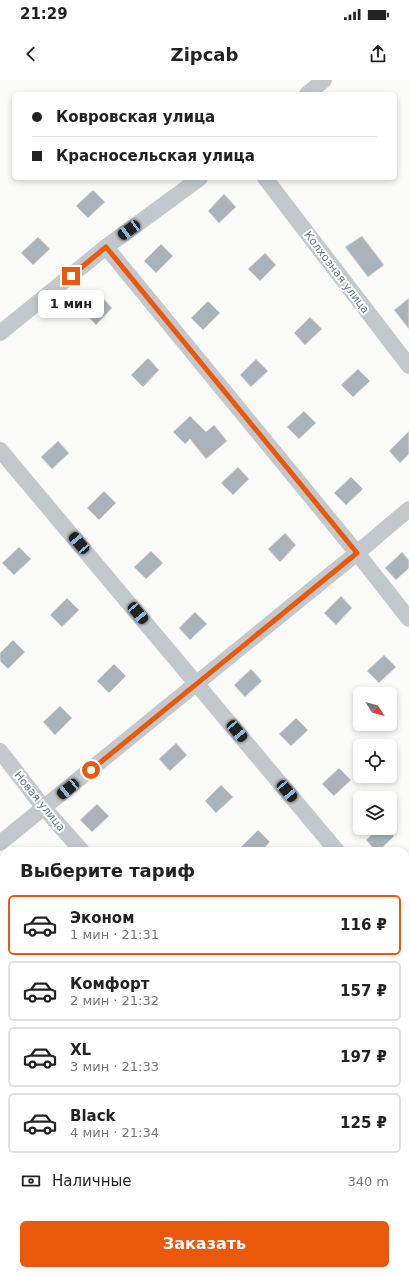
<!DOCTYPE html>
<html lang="ru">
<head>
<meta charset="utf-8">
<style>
	:root { --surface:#fff; --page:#f6f6f6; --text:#222; --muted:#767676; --line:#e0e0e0; --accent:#ea580c }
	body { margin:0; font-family:"DejaVu Sans",sans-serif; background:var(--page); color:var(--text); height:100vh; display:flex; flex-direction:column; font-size:15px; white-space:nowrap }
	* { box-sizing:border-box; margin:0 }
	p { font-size:13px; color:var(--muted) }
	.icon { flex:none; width:22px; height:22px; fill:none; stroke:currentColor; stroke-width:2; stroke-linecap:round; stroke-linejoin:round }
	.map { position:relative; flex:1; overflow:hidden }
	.sheet { position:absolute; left:0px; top:767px; width:409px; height:428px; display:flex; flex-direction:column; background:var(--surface); border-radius:12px 12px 0 0; box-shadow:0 2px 6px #0003 }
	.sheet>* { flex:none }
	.guide { position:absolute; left:12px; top:12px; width:385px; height:88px; border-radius:6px; box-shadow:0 2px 6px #0003; display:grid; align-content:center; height:88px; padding:0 20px; background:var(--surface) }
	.needle { width:26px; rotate:126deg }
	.controls { position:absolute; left:353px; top:607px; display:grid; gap:8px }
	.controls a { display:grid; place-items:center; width:44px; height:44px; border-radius:6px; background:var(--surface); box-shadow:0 2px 6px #0003; font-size:20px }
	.end { position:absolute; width:18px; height:18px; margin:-9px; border:5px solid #ea580c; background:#fff; box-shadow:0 0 0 2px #fff }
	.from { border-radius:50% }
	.bubble { position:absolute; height:28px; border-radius:6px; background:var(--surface); box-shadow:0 2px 6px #0003; font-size:13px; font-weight:600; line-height:28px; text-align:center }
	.car { position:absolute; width:12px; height:24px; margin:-12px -6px; border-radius:5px; box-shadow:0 0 3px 1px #0007; background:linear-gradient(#222 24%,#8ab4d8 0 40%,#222 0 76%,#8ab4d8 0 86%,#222 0) }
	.guide b { display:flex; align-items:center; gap:14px; height:38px; font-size:15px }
	.guide b+b { border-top:1px solid var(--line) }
	.guide i { width:10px; height:10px; background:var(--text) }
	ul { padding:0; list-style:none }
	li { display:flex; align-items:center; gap:12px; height:60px; margin:0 8px 6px; padding:0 12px; border:2px solid var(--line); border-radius:6px }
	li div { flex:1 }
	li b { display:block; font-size:15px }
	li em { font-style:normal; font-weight:600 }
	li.selected { border-color:var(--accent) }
	li>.icon { width:36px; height:36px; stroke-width:1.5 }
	h2 { padding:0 20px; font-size:18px; line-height:48px }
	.pay { display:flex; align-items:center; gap:10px; height:44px; padding:0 20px; font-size:15px }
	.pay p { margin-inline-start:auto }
	.action { display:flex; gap:8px; margin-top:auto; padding:8px 20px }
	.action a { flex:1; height:46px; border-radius:6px; background:var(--accent); color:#fff; font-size:16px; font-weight:600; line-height:46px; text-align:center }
	.status { display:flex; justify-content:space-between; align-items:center; height:28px; padding:0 20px; background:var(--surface); direction:ltr }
	.status svg { height:11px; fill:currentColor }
	header { display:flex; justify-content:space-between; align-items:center; height:52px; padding:0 20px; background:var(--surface); font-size:18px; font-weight:600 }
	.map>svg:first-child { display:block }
</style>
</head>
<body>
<div class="status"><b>21:29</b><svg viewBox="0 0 49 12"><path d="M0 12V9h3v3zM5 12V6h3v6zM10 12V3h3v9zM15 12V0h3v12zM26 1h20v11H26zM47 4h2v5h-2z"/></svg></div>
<header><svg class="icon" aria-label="back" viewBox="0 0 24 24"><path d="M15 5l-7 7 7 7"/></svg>Zipcab<svg class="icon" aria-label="share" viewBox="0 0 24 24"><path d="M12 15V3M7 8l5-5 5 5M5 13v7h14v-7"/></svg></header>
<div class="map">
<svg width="409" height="1195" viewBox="0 0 409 1195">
	<rect width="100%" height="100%" fill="#fafaf8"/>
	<!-- building -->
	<path fill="#aab3b9" stroke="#dcdcda" d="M 93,110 L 105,122 L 88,138 L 76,126 Z
		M 224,114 L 236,127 L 219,143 L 208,131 Z
		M 362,156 L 384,185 L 368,197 L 345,167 Z
		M 38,157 L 50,169 L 33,185 L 21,173 Z
		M 161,164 L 173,176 L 156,193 L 144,181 Z
		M 265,173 L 276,185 L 260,201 L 248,189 Z
		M 101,216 L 112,228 L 96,245 L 84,232 Z
		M 409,218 L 409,249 L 394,230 Z
		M 208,221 L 220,233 L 203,250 L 191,238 Z
		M 310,237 L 322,249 L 305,265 L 294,253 Z
		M 148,278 L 159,290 L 143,307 L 131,295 Z
		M 256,279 L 268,291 L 251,307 L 240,295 Z
		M 358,289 L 370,301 L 353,317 L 341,305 Z
		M 304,331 L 316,343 L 299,359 L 287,347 Z
		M 190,336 L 206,352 L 214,345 L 227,361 L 206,379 L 190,359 L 185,364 L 173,352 Z
		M 409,351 L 409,374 L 400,383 L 389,371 Z
		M 58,361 L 69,373 L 52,389 L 41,377 Z
		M 238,387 L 249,399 L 233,415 L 221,403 Z
		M 351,397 L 363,409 L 346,425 L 334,413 Z
		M 104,411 L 116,423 L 99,440 L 87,428 Z
		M 285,453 L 296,465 L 280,482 L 268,469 Z
		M 19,467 L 31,479 L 14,495 L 2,483 Z
		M 151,471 L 163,483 L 146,499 L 134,487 Z
		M 402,472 L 409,480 L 409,488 L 396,500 L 385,488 Z
		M 341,516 L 352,528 L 336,545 L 324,533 Z
		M 67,518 L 79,530 L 62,547 L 50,535 Z
		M 195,532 L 207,544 L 190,560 L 179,548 Z
		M 13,560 L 25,572 L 8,589 L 0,581 L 0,573 Z
		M 384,575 L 396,587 L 379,603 L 367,591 Z
		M 114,584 L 126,596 L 109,613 L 97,601 Z
		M 251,589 L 262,601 L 245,617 L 234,605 Z
		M 60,626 L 72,638 L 55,655 L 43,642 Z
		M 296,638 L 308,650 L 291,666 L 279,654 Z
		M 176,663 L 187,675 L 170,691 L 159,679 Z
		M 339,688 L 351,700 L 334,716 L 322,704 Z
		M 221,705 L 233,717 L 216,733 L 205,721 Z
		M 97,724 L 109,736 L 92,752 L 80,740 Z
		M 378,748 L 387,748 L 394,756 L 379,771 L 376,771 L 366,760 Z
		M 258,750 L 270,762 L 261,771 L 237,771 Z"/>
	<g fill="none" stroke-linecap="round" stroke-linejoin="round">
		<!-- minor -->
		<path stroke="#c3c8cc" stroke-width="16" d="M 307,14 L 324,0
			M 265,98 L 409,286
			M 106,167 L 357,473 L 409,539
			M 0,253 L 106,167 L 200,98
			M 0,370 L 337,771
			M 0,671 L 44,728 L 82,771
			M 0,763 L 357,473 L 409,429
			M 405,852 L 409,857
			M 0,908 L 4,912
			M 405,955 L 409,952
			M 268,1191 L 271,1195
			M 123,1195 L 128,1191"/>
	</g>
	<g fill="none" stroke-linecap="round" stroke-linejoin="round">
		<!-- route -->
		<path stroke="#ea580c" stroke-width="5" d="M 71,196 L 106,167 L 357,473 L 91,690"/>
	</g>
	<g text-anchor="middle" stroke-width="4" stroke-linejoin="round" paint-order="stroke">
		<!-- street labels -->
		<g font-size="11" fill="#657683" stroke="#fff">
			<text transform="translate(337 192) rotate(53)" y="4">Колхозная улица</text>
			<text transform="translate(40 721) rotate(51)" y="4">Новая улица</text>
		</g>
	</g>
</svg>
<div class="controls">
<a><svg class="needle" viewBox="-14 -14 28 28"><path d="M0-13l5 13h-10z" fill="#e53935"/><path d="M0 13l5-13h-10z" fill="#767676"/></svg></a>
<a><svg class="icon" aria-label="locate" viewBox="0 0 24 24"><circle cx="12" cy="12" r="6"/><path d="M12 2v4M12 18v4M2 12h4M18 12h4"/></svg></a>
<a><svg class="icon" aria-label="layers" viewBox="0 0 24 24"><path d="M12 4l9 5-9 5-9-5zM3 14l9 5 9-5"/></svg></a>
</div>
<i class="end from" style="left:91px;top:690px"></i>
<i class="end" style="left:71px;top:196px"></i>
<div class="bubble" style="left:38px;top:210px;width:66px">1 мин</div>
<i class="car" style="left:129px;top:150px;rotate:234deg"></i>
<i class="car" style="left:79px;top:463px;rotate:320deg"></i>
<i class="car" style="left:138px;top:533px;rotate:140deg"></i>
<i class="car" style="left:237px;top:651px;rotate:140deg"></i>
<i class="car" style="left:68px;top:709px;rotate:231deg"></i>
<i class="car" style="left:287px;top:711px;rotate:140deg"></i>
<div class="guide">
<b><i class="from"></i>Ковровская улица</b>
<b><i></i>Красносельская улица</b>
</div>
<section class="sheet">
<h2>Выберите тариф</h2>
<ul>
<li class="selected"><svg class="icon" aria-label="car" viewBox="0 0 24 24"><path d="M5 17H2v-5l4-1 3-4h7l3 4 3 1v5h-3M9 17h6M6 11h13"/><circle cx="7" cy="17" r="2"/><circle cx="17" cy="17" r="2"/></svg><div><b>Эконом</b><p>1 мин · 21:31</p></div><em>116 ₽</em></li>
<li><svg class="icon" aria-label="car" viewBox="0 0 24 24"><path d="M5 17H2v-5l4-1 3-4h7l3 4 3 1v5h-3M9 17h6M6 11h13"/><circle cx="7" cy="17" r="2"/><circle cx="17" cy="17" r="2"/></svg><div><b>Комфорт</b><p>2 мин · 21:32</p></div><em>157 ₽</em></li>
<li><svg class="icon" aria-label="car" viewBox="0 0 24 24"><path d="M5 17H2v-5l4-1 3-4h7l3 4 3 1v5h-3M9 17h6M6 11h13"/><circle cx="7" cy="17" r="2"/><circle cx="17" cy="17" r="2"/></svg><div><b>XL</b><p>3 мин · 21:33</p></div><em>197 ₽</em></li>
<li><svg class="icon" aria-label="car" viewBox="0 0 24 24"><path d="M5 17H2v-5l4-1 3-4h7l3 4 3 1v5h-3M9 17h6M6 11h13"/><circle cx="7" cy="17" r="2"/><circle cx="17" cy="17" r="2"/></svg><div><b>Black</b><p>4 мин · 21:34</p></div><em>125 ₽</em></li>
</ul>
<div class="pay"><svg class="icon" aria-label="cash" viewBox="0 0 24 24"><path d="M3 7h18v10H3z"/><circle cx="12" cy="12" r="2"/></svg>Наличные<p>340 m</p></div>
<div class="action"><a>Заказать</a></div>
</section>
</div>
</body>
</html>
